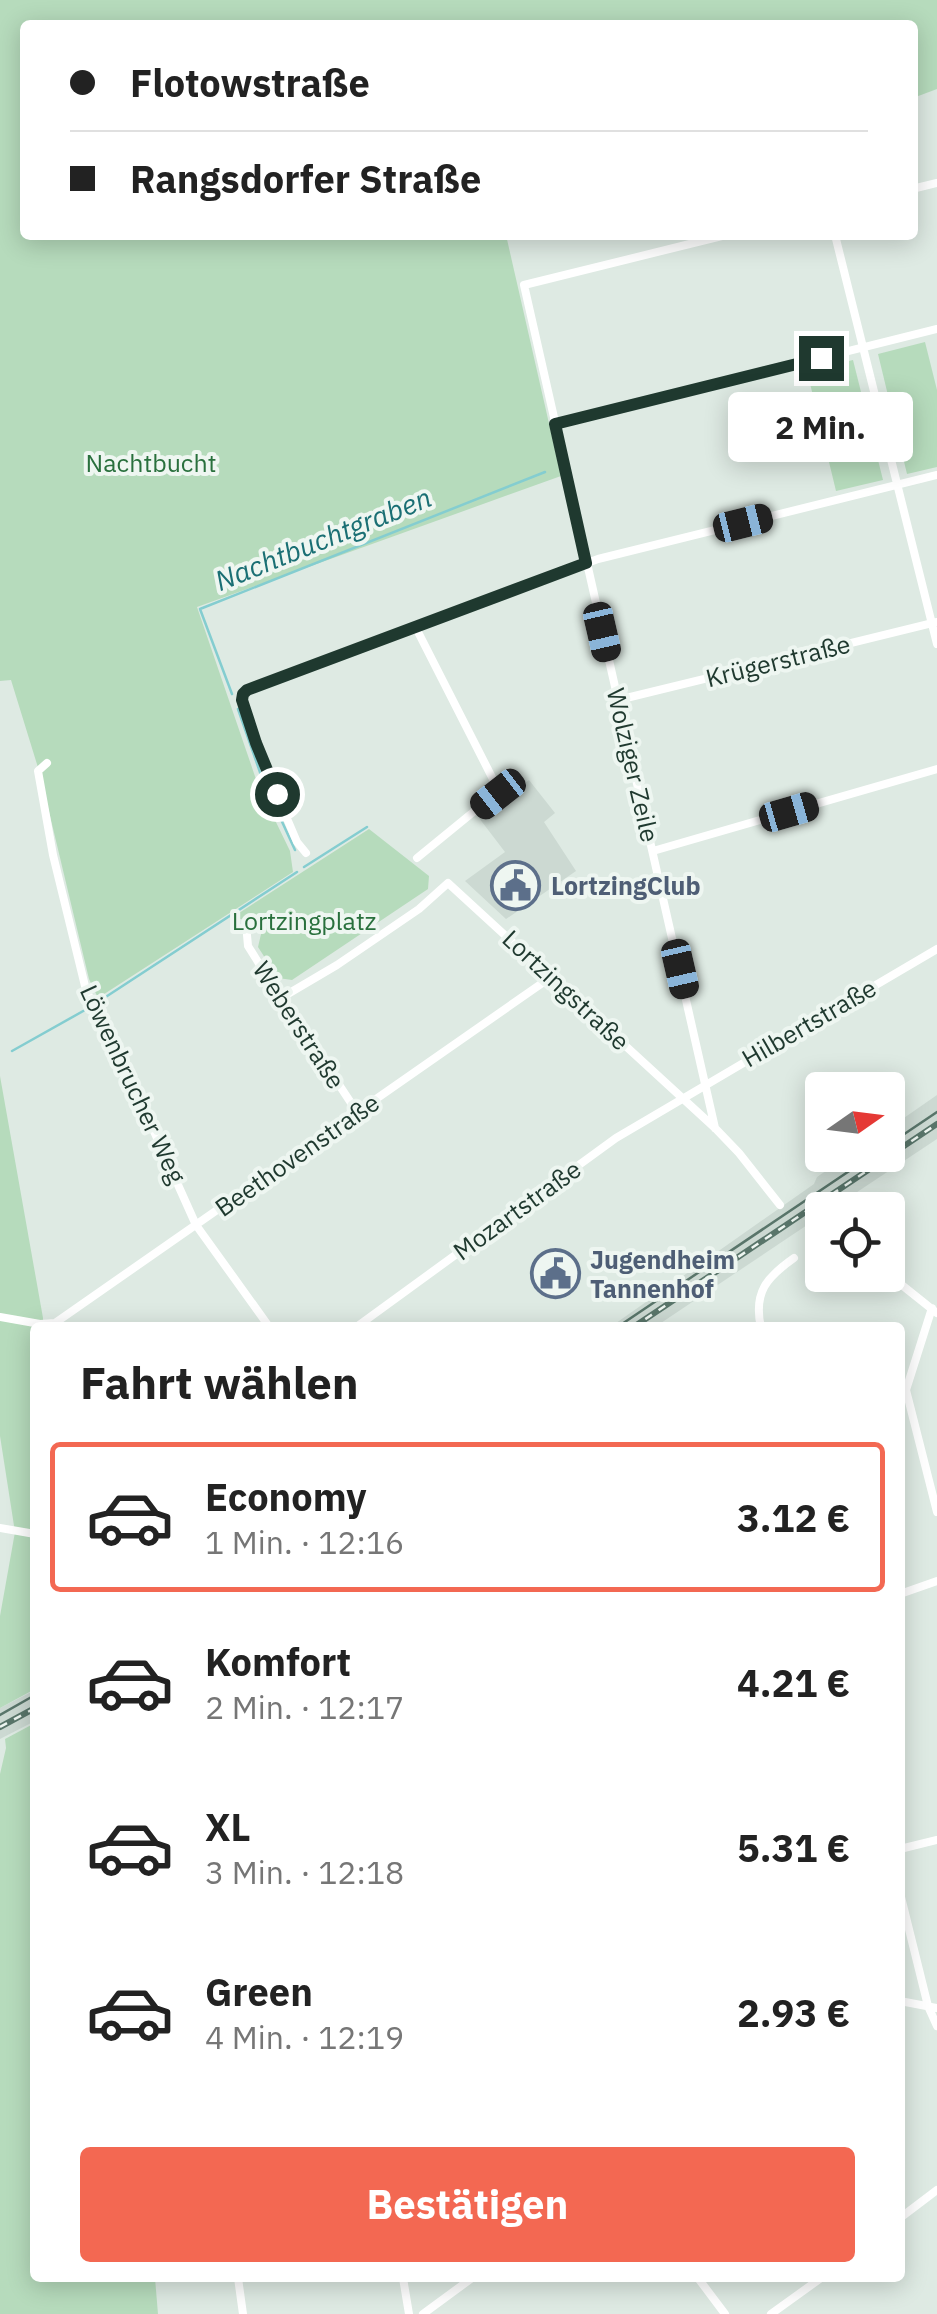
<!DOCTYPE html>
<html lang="de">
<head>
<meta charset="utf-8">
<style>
	:root { --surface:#fff; --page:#f2f2f2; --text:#222; --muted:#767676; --line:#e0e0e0; --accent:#f36852 }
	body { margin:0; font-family:"IBM Plex Sans",sans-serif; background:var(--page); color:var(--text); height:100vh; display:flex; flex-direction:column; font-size:38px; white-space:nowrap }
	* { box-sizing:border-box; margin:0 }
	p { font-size:32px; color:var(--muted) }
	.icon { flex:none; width:55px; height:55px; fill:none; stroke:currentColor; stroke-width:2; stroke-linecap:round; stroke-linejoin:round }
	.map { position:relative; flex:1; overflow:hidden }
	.side { position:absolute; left:30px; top:1322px; width:875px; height:960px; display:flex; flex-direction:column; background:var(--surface); border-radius:10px; box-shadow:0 5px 25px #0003 }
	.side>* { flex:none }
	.hud { position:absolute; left:20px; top:20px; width:898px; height:220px; border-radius:10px; box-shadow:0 5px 25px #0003; display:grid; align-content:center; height:220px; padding:0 50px; background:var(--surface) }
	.needle { width:65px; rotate:76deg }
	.controls { position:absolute; left:805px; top:1072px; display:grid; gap:20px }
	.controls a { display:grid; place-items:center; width:100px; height:100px; border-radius:10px; background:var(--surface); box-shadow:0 5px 25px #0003; font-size:50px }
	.end { position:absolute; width:45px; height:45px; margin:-22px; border:12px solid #1f392f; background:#fff; box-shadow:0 0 0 5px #fff }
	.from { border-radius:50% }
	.bubble { position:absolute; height:70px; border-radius:10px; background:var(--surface); box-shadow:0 5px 25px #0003; font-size:32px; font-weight:800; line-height:70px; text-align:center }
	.car { position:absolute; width:30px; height:60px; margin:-30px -15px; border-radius:12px; box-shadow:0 0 8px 2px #0007; background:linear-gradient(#222 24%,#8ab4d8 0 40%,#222 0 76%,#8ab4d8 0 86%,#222 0) }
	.hud b { display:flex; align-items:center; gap:35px; height:95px; font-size:38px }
	.hud b+b { border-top:2px solid var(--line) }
	.hud i { width:25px; height:25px; background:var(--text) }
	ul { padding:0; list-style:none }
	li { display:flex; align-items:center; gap:30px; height:150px; margin:0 20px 15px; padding:0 30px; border:5px solid transparent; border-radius:10px }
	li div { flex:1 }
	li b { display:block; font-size:38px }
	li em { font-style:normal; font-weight:800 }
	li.current { border-color:var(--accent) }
	li>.icon { width:90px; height:90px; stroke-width:1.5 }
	h2 { padding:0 50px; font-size:45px; line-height:120px }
	.action { display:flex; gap:20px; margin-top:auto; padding:20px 50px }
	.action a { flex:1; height:115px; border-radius:10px; background:var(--accent); color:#fff; font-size:40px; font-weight:800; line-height:115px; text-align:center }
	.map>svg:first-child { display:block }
</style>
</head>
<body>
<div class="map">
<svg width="937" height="2314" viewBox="0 0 937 2314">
	<rect width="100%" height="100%" fill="#deeae3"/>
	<!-- built -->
	<path fill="#ccd9d2" d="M 529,780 L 555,813 L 544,822 L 576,871 L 506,919 L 465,881 L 505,852 L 479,818 Z
		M 937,1095 L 937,1139 L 830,1210 L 822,1210 L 822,1215 L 655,1327 L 609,1328 L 814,1184 L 817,1177 L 849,1155 L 888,1155 L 888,1129 Z
		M 35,1690 L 35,1721 L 0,1739 L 0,1708 Z"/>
	<!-- green -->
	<path fill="#b6dbbc" d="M 0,0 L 937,0 L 937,89 L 913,98 L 912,25 L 25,25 L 25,235 L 506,235 L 561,476 L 197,607 L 258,785 L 290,851 L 293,872 L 98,998 L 89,979 L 40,774 L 11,680 L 0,681 Z
		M 925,342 L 937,390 L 937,467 L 907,474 L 878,354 Z
		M 853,360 L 883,480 L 836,491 L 807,371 Z
		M 369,829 L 429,876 L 428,889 L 292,980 L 278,978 L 258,947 L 262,930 L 254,920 L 240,919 L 236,915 Z
		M 0,1076 L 43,1318 L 43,1327 L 35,1328 L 35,1689 L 0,1708 L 0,1616 L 15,1532 L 0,1436 Z
		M 35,1723 L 35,2278 L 155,2278 L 158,2314 L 0,2314 L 0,1774 L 6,1748 L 5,1739 Z"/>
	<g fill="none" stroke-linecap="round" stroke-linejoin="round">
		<!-- stream -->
		<path stroke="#84cdd0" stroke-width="2.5" d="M 232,694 L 200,609 L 545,472
			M 238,709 L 262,778 L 295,850
			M 304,867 L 367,827
			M 98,1002 L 297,872
			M 12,1051 L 85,1010"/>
		<!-- street -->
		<path stroke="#fff" stroke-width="8" d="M 912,189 L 937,183
			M 835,235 L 937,644
			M 555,424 L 937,329
			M 416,628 L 499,791 L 417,858
			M 618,700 L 937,622
			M 47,763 L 38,771 L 53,855 L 86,990 L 135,1089 L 196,1225 L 270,1328
			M 653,851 L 937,769
			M 306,853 L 297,842 L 268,774 L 242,700 L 243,694 L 247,691 L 598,559 L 937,475
			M 247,935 L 248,946 L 258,962 L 357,1112
			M 281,998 L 337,965 L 419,909 L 448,883 L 715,1128 L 739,1153 L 780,1205
			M 715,1128 L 524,285 L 726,235
			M 888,1274 L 937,1313
			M 0,1317 L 40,1324 L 55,1323 L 551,977
			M 355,1328 L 616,1138 L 937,949
			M 761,1328 C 753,1292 767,1277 794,1258
			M 906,1390 L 937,1512
			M 900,1392 L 906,1390 L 932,1308
			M 0,1528 L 35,1534
			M 900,1594 L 937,1581
			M 900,1849 L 937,1840
			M 900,1893 L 928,2006 L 937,2026
			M 900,2001 L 937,2008
			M 900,2218 L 937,2190
			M 238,2278 L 243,2314
			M 403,2278 L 409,2314
			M 698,2278 L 725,2314
			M 423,2314 L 472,2278
			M 771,2314 L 821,2278"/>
		<!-- tram -->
		<path stroke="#59756a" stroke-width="2.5" d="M 888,1145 L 937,1112
			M 616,1328 L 873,1155
			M 0,1715 L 35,1695"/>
		<defs>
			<path id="rail" d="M 632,1328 L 937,1124
				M 0,1727 L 35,1708"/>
		</defs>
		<!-- rail casing -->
		<use href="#rail" stroke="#59756a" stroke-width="6"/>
		<!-- rail -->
		<use href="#rail" stroke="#eef6f1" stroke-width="2.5" stroke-dasharray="8" stroke-linecap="butt"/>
	</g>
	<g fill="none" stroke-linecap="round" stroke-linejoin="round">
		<!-- route -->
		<path stroke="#1f392f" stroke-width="12" d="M 277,794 L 256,743 L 242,700 L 243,694 L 247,690 L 586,563 L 555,424 L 821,358"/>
	</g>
	<!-- icons -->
	<defs>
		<symbol id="civic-ring" viewBox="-11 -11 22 22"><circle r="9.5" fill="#eef6f1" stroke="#5c6f8a" stroke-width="1.5"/><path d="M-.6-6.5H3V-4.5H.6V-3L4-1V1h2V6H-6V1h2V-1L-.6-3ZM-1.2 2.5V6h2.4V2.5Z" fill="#5c6f8a"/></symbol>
	</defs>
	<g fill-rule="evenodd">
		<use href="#civic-ring" x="488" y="858" width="55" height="55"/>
		<use href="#civic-ring" x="528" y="1246" width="55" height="55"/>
	</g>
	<g text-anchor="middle" stroke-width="8" stroke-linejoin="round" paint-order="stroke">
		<!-- park labels -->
		<g font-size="25" fill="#29703d" stroke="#eef6f1">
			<text x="151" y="472">Nachtbucht</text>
			<text x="304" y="930">Lortzingplatz</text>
		</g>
		<!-- street labels -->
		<g font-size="25" fill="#1f392f" stroke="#eef6f1">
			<text transform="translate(778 661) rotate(-14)" y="9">Krügerstraße</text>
			<text transform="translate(633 765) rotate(77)" y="9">Wolziger Zeile</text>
			<text transform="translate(566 990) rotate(43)" y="9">Lortzingstraße</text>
			<text transform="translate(809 1023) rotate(-30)" y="9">Hilbertstraße</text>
			<text transform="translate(299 1025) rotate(57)" y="9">Weberstraße</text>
			<text transform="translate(133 1084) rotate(65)" y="9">Löwenbrucher Weg</text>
			<text transform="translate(297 1155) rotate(-35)" y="9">Beethovenstraße</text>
			<text transform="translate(517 1210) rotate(-36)" y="9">Mozartstraße</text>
		</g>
		<!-- service labels -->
		<g font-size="25" font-weight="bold" fill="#4e5e75" stroke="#eef6f1" text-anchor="start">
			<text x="551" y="895">LortzingClub</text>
			<text x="590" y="1269">Jugendheim<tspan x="590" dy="29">Tannenhof</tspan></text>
		</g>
		<!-- water labels -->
		<g font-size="28" font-style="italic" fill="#1a6f74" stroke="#eef6f1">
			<text transform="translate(323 539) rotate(-22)" y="10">Nachtbuchtgraben</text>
		</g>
	</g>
</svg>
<div class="controls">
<a><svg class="needle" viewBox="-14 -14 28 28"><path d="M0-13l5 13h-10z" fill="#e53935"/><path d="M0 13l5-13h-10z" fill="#767676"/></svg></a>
<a><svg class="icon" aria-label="locate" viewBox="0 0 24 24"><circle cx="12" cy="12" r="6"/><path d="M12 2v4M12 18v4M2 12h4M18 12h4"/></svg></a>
</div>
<i class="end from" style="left:277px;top:794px"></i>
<i class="end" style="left:821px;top:358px"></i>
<div class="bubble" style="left:728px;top:392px;width:185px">2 Min.</div>
<i class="car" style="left:743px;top:523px;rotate:76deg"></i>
<i class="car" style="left:602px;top:632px;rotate:167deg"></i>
<i class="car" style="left:498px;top:794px;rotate:232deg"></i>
<i class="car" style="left:789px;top:812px;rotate:74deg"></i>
<i class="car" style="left:680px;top:969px;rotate:167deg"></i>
<div class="hud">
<b><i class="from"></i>Flotowstraße</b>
<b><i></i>Rangsdorfer Straße</b>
</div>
<section class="side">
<h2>Fahrt wählen</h2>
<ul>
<li class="current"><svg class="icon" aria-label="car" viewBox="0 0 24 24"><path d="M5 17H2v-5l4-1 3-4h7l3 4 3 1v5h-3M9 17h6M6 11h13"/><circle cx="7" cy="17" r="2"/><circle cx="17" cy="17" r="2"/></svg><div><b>Economy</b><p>1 Min. · 12:16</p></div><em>3.12 €</em></li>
<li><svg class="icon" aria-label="car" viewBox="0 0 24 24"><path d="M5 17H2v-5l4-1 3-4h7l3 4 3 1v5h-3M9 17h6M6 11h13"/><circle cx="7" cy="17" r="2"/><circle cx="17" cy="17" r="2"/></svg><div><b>Komfort</b><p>2 Min. · 12:17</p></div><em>4.21 €</em></li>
<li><svg class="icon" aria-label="car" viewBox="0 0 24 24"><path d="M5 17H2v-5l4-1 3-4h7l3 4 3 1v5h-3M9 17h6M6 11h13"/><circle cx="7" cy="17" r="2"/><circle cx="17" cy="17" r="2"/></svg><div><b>XL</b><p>3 Min. · 12:18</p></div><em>5.31 €</em></li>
<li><svg class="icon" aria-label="car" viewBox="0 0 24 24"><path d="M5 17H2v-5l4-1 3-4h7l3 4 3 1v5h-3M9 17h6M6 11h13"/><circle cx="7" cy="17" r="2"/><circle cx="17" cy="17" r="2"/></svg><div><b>Green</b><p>4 Min. · 12:19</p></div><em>2.93 €</em></li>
</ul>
<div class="action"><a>Bestätigen</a></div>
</section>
</div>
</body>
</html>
